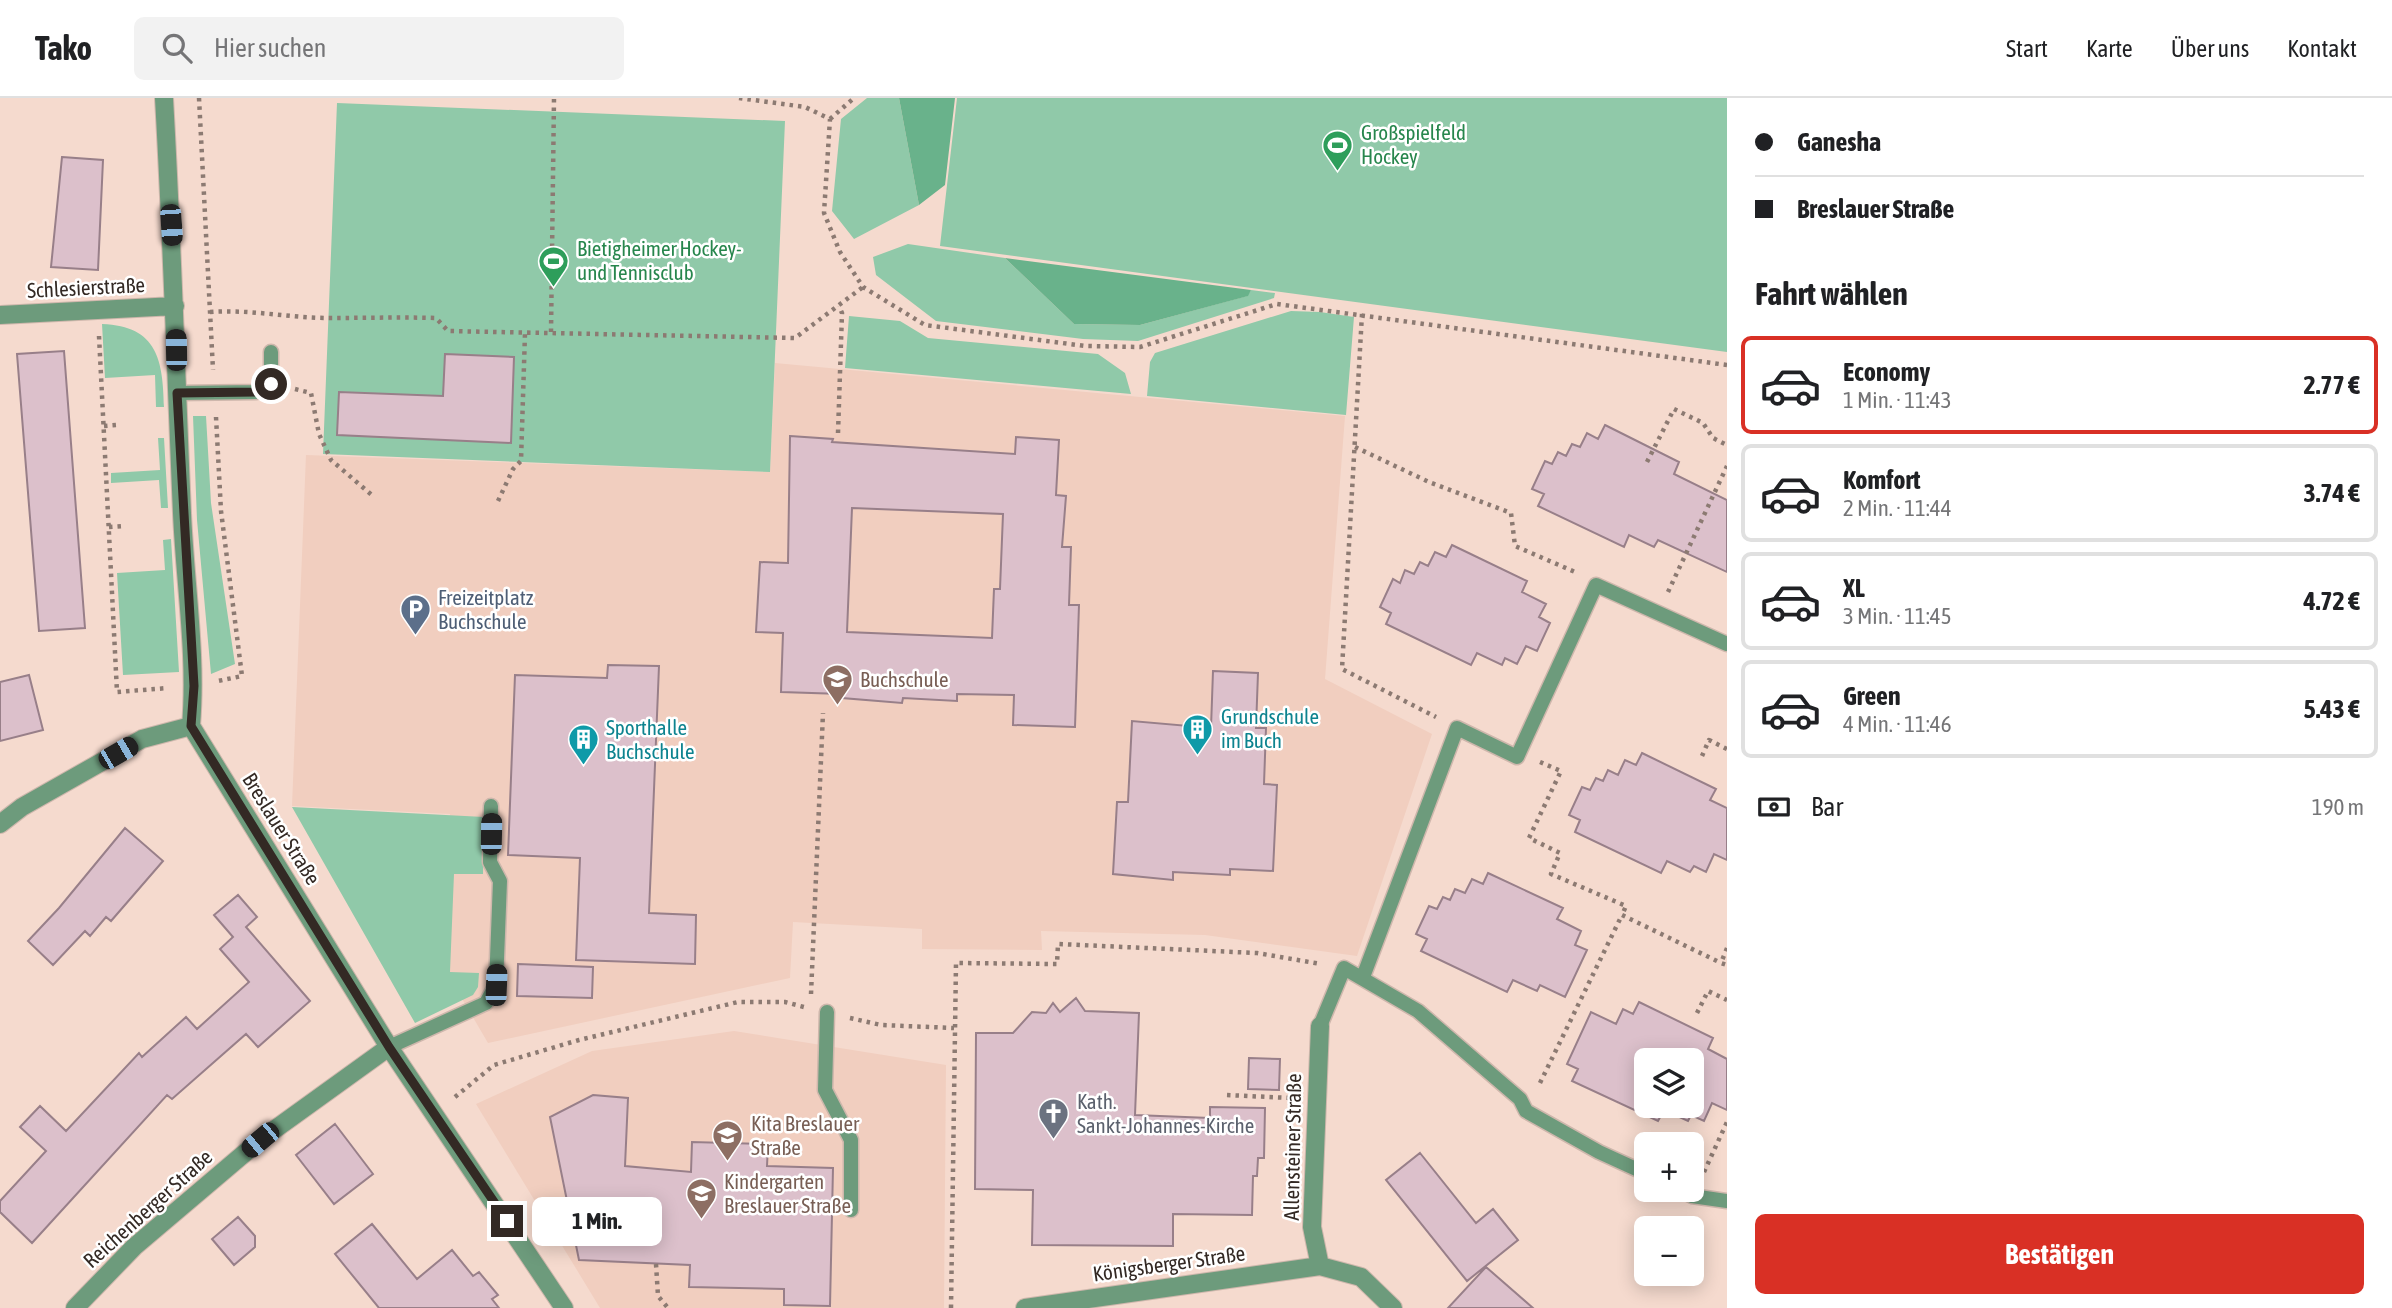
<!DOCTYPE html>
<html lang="de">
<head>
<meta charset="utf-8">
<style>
	:root { --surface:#fff; --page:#f2f2f2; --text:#202124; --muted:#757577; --line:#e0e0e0; --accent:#d93025 }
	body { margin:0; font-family:"Asap Condensed",sans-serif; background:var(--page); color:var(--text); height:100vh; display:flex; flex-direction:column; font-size:26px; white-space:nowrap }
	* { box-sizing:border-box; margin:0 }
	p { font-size:23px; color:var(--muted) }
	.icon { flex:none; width:38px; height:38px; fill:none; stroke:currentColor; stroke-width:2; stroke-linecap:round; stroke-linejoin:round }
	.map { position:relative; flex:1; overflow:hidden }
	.panel { display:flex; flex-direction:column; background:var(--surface); width:665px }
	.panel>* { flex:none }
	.guide { display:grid; align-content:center; height:154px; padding:0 28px; background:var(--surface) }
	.tools { position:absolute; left:1634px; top:950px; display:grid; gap:14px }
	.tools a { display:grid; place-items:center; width:70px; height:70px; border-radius:10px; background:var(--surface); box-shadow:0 4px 18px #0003; font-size:35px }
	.end { position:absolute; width:32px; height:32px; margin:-16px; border:9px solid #332924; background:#fff; box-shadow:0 0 0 4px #fff }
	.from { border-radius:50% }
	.bubble { position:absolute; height:49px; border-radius:10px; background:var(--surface); box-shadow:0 4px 18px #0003; font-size:23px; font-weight:700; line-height:49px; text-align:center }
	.car { position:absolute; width:21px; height:42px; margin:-21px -10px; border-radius:9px; box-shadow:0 0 5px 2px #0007; background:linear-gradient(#222 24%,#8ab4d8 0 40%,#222 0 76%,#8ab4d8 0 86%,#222 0) }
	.guide b { display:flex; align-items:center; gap:24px; height:66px; font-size:26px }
	.guide b+b { border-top:2px solid var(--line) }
	.guide i { width:18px; height:18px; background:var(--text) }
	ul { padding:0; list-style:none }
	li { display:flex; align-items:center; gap:21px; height:98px; margin:0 14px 10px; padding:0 14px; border:4px solid var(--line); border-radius:10px }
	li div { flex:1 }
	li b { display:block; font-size:26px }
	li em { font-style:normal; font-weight:700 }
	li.on { border-color:var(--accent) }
	li>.icon { width:63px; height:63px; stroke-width:1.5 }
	h2 { padding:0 28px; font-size:32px; line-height:84px }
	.pay { display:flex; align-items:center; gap:18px; height:77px; padding:0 28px; font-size:26px }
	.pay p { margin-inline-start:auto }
	.cta { display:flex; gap:14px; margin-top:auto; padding:14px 28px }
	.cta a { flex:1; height:80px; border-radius:10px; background:var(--accent); color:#fff; font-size:28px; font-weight:700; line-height:80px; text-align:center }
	header { display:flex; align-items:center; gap:42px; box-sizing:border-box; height:98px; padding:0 35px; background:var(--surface); border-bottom:2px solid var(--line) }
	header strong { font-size:33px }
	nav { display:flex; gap:38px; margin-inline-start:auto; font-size:24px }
	.search { width:490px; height:63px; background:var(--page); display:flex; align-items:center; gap:18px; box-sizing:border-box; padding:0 24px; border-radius:10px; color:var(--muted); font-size:26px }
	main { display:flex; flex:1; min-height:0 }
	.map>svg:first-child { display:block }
</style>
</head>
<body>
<header>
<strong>Tako</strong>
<div class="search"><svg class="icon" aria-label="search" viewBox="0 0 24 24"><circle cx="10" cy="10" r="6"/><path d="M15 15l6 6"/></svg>Hier suchen</div>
<nav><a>Start</a><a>Karte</a><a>Über uns</a><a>Kontakt</a></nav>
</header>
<main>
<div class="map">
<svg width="1727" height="1210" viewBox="0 0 1727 1210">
	<rect width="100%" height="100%" fill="#f5dace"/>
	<!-- built -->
	<path fill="#f1cebf" d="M 775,265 L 1345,318 L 1325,581 L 1432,636 L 1357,858 L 1205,837 L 1041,833 L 1042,852 L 922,851 L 922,831 L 793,824 L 790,880 L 488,945 L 447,875 L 450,716 L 292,708 L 306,357 L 770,374 Z
		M 734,933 L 946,967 L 944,1210 L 600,1210 L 476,1006 L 592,953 Z"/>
	<!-- green -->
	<path fill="#90c9a9" d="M 867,0 L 899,0 L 919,107 L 854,141 L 832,113 L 841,21 Z
		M 957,0 L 1727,0 L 1727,254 L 940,148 Z
		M 337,5 L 785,23 L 770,374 L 323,356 Z
		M 908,146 L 1005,160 L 1074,226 L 1140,227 L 1247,198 L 1251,192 L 1275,195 L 1274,200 L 1138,243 L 1083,241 L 936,223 L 876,177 L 873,159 Z
		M 1291,213 L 1320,214 L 1354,219 L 1346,317 L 1147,298 L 1150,264 L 1155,255 Z
		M 849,218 L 900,223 L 928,240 L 1098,256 L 1125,275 L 1131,296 L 845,270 Z
		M 102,226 C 158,228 163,263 164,309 L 156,309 L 155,277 L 105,280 Z
		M 193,318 L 206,318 L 211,405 L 235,566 L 211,576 L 197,422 Z
		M 158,340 L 164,340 L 168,410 L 161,410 L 159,382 L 111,385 L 111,375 L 160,372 Z
		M 171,441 L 179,574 L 123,577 L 117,475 L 165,472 L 163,442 Z
		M 292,709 L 484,719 L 483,776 L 454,776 L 450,874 L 479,875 L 478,889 L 473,897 L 415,925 Z"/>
	<!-- forest -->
	<path fill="#69b28b" d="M 899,0 L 955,0 L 945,87 L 919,107 Z
		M 1005,160 L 1251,192 L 1248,198 L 1140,227 L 1074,226 Z"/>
	<!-- building -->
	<path fill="#dcc0cb" stroke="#987f89" stroke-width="2" fill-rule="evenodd" d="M 62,59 L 103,62 L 98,172 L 51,169 Z
		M 64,253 L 85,530 L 39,533 L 17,256 Z
		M 445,256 L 514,259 L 511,345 L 337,337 L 339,294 L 443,298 Z
		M 1605,327 L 1679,364 L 1674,376 L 1727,402 L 1727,474 L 1658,442 L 1654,449 L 1629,437 L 1624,449 L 1538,408 L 1544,396 L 1532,391 L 1545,363 L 1552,366 L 1558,354 L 1566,358 L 1572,346 L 1580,349 L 1587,335 L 1598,341 Z
		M 790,338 L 833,341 L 832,344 L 1015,356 L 1016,339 L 1059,342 L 1056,397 L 1066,398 L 1062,449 L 1071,449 L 1069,507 L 1079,507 L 1075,629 L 1013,627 L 1014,597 L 957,596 L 957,603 L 903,600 L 902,605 L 842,600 L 842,596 L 781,594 L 783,535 L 756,534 L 760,464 L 788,465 ZM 852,410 L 1003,416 L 1000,491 L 994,491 L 992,540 L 847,534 Z
		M 1452,447 L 1527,483 L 1522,494 L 1546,506 L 1539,519 L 1550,525 L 1537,553 L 1526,548 L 1517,566 L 1505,560 L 1502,567 L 1477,555 L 1471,567 L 1386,526 L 1391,515 L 1380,509 L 1393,481 L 1400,485 L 1405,472 L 1414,476 L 1420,464 L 1428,468 L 1435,454 L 1446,459 Z
		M 608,567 L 659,568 L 649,815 L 696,817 L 695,866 L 576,862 L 580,760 L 508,757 L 515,577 L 607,580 Z
		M 1213,573 L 1258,575 L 1256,630 L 1266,630 L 1264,686 L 1277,687 L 1273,773 L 1230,771 L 1230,777 L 1173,774 L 1173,782 L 1113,776 L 1117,704 L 1128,704 L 1132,623 L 1211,630 Z
		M 29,577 L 43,632 L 0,643 L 0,584 Z
		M 1642,655 L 1716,691 L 1710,702 L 1727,710 L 1727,762 L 1714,756 L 1706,774 L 1694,768 L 1690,774 L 1667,763 L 1661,775 L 1575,734 L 1580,722 L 1569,717 L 1582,689 L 1590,692 L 1596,680 L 1603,683 L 1608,672 L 1618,677 L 1625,662 L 1636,667 Z
		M 125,730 L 163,763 L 111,823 L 106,819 L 90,838 L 85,833 L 53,867 L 28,843 L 59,810 Z
		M 1488,775 L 1563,810 L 1557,821 L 1581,833 L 1575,847 L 1587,852 L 1565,899 L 1540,887 L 1537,893 L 1513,882 L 1507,894 L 1421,853 L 1427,841 L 1416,836 L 1429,808 L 1437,811 L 1443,799 L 1450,802 L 1455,791 L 1465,795 L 1472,781 L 1483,786 Z
		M 238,797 L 257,819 L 246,829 L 310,903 L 258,949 L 246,936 L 172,1001 L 167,997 L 32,1145 L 0,1114 L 0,1103 L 46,1053 L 20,1029 L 40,1008 L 66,1033 L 139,955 L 142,959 L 186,919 L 197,931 L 249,884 L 220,851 L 233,839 L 214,817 Z
		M 518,866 L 593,869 L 592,900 L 517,898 Z
		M 1076,900 L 1085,913 L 1139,915 L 1135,1017 L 1210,1020 L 1210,1009 L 1265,1010 L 1264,1060 L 1258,1060 L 1257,1078 L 1253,1078 L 1252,1117 L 1173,1116 L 1173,1148 L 1032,1147 L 1033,1092 L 975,1091 L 976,935 L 1013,935 L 1032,914 L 1046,915 L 1053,905 L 1060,914 Z
		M 1639,904 L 1713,940 L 1708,951 L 1727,961 L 1727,1012 L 1712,1005 L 1704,1023 L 1691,1017 L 1688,1023 L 1664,1012 L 1658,1023 L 1572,983 L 1578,971 L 1567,966 L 1591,914 L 1616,926 L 1623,911 L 1633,916 ZM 1647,962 L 1692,962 L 1692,1008 L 1647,1008 Z
		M 1249,960 L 1280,961 L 1279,992 L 1248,991 Z
		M 593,997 L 628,1000 L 625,1068 L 691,1074 L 692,1044 L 768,1046 L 767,1068 L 833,1070 L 830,1208 L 784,1207 L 784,1191 L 689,1189 L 690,1167 L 579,1162 L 550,1019 Z
		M 335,1026 L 373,1076 L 334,1106 L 296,1057 Z
		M 1420,1055 L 1476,1125 L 1493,1111 L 1518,1142 L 1467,1183 L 1386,1082 Z
		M 238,1119 L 255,1138 L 255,1149 L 234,1167 L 212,1141 Z
		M 372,1126 L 417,1181 L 452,1152 L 473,1178 L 479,1174 L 498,1197 L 492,1201 L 499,1210 L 379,1210 L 335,1156 Z
		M 1486,1169 L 1533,1210 L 1448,1210 Z"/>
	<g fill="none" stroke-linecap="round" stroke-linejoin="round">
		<defs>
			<path id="service" d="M 177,295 L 256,294 L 271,286 L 271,254
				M 1363,879 L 1457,630 L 1517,659 L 1596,487 L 1727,546
				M 827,914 L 825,992 L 851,1042 L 851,1112
				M 1320,928 L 1344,870 L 1418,913 L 1520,1001 L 1526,1013 L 1599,1054 L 1647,1076
				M 389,949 L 486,905 L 496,887 L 500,783 L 490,764 L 491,708
				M 1680,1092 L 1692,1098 L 1727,1103"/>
			<path id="minor" d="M 164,0 C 172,138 176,277 182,415 C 185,486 197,557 191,628 L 389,949 L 564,1210
				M 0,217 L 175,208
				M 0,726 L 22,709 L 142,641 L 191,628
				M 1320,928 L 1312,1129 L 1320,1168
				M 75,1210 L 134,1149 L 260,1042 L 389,949
				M 1025,1210 L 1320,1168 L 1361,1179 L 1393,1210"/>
		</defs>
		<!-- service casing -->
		<use href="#service" stroke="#ceb7ac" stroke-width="17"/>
		<!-- minor casing -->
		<use href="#minor" stroke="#ceb7ac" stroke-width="20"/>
		<!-- path -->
		<path stroke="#8c7a72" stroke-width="4.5" stroke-dasharray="3.5 5" stroke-linecap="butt" d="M 199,0 L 213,272
			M 739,0 L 805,9 L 830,21 L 824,115 L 840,154 L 863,189 L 925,227 L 1085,248 L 1140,249 L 1277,206 L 1727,267
			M 830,21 L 854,0
			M 210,214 C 250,211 289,220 329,220 C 364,220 400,219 436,220 L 448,233 L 795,240 L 863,189
			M 1362,216 L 1342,571 L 1436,619
			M 551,234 L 554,0
			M 99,238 L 117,594 L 168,590
			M 295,291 L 311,295 L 319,336 L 331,362 L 373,398
			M 216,319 L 221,413 L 242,578 L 218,583
			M 104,328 L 117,327
			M 838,335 L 842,215 L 839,208
			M 1355,349 L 1429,384 L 1511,415 L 1515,448 L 1575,474
			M 1647,364 L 1674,311 L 1703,325 L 1713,340 L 1727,347
			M 498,403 L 513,371 L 521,363 L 525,235
			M 109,429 L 123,428
			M 1668,494 L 1727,368
			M 1702,658 L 1709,642 L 1727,651
			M 1540,664 L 1561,673 L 1529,740 L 1560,755 L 1551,776 L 1626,808 L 1622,817
			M 1727,850 L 1721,865 L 1727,867
			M 811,896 L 823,615
			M 1697,915 L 1708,893 L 1727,902
			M 850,920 L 881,927 L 954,930
			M 1540,985 L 1622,817 L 1721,865
			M 1227,997 L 1290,1000
			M 455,999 L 494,967 L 579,942 L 738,904 L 785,904 L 804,909
			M 1704,1074 L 1727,1024
			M 656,1166 L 658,1198 L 668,1210
			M 951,1210 L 956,865 L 1057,866 L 1058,846 L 1257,855 L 1321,866"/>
		<!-- service -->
		<use href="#service" stroke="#6d9b7c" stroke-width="14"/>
		<!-- minor -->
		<use href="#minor" stroke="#6d9b7c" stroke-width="18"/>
	</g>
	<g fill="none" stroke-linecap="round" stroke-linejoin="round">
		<!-- route -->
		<path stroke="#332924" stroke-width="9" d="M 271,286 L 256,294 L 177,295 L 194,588 L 191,628 L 389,949 L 507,1123"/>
	</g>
	<!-- icons -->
	<defs>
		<symbol id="stadium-pin" viewBox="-11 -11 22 30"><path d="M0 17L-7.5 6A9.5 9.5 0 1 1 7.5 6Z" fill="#2e9e5b" stroke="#fff"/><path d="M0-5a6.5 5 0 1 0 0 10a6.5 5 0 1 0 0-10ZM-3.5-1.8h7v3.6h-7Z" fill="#fff"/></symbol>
		<symbol id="parking-pin" viewBox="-11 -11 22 30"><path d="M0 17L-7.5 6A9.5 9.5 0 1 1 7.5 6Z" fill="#5c6f8a" stroke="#fff"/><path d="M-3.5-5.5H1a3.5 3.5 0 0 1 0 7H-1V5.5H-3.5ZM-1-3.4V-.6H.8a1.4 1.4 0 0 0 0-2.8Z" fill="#fff"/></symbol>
		<symbol id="school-pin" viewBox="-11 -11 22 30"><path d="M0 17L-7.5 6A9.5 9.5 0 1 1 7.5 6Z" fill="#8d6e63" stroke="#fff"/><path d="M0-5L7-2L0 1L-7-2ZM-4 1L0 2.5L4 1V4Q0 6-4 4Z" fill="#fff"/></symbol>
		<symbol id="building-pin" viewBox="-11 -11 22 30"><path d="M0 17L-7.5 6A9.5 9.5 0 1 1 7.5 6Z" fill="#0f9aa8" stroke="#fff"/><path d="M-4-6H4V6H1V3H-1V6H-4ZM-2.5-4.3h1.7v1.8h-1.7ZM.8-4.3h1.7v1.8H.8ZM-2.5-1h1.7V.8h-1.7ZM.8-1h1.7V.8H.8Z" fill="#fff"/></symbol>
		<symbol id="church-pin" viewBox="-11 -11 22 30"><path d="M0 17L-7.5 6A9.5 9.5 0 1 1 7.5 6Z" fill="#6b7280" stroke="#fff"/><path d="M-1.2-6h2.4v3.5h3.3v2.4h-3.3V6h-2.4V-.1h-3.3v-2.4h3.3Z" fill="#fff"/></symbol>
	</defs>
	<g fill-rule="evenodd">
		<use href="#stadium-pin" x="1320" y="30" width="35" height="47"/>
		<use href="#stadium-pin" x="536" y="146" width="35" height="47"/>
		<use href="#parking-pin" x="398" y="494" width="35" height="47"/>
		<use href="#school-pin" x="820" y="564" width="35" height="47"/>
		<use href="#building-pin" x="1180" y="614" width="35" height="47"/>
		<use href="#building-pin" x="566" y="624" width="35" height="47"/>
		<use href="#church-pin" x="1036" y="998" width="35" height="47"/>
		<use href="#school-pin" x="710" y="1020" width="35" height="47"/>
		<use href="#school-pin" x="684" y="1078" width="35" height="47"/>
	</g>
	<g text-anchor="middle" stroke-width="5" stroke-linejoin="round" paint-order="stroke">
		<!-- leisure labels -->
		<g font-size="21" fill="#27864d" stroke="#fff" text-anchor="start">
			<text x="1361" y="42">Großspielfeld<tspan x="1361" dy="24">Hockey</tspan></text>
			<text x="577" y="158">Bietigheimer Hockey-<tspan x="577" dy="24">und Tennisclub</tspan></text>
		</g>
		<!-- street labels -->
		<g font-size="21" fill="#332924" stroke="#fff">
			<text transform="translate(86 190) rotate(-3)" y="7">Schlesierstraße</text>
			<text transform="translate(281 731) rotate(58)" y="7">Breslauer Straße</text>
			<text transform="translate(1293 1049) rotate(-89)" y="7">Allensteiner Straße</text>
			<text transform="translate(148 1111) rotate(-42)" y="7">Reichenberger Straße</text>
			<text transform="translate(1169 1166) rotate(-8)" y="7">Königsberger Straße</text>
		</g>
		<!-- service labels -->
		<g font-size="21" fill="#4e5e75" stroke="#fff" text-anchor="start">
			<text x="438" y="507">Freizeitplatz<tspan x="438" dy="24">Buchschule</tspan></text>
		</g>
		<!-- education labels -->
		<g font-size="21" fill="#785e54" stroke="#fff" text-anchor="start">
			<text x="860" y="589">Buchschule</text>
			<text x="751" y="1033">Kita Breslauer<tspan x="751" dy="24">Straße</tspan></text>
			<text x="724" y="1091">Kindergarten<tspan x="724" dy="24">Breslauer Straße</tspan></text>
		</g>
		<!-- culture labels -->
		<g font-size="21" fill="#0d838f" stroke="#fff" text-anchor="start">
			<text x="1221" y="626">Grundschule<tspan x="1221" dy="24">im Buch</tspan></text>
			<text x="606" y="637">Sporthalle<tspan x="606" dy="24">Buchschule</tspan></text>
		</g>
		<!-- worship labels -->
		<g font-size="21" fill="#5b616d" stroke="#fff" text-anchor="start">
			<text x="1077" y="1011">Kath.<tspan x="1077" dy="24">Sankt-Johannes-Kirche</tspan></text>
		</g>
	</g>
</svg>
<div class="tools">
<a><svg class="icon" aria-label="layers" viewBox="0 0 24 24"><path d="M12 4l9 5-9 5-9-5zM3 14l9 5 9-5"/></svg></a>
<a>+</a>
<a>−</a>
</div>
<i class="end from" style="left:271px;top:286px"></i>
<i class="end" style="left:507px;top:1123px"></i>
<div class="bubble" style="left:532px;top:1099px;width:130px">1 Min.</div>
<i class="car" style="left:171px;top:127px;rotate:176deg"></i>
<i class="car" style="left:176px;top:252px;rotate:359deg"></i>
<i class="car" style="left:118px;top:655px;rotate:60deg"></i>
<i class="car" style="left:491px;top:736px;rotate:1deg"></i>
<i class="car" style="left:496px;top:887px;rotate:2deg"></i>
<i class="car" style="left:260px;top:1042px;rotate:230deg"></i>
</div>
<section class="panel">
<div class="guide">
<b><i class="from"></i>Ganesha</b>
<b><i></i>Breslauer Straße</b>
</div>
<h2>Fahrt wählen</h2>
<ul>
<li class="on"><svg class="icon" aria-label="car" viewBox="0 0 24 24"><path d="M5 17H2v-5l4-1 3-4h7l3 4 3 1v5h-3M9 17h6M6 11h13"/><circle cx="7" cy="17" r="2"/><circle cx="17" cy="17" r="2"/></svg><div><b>Economy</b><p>1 Min. · 11:43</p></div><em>2.77 €</em></li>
<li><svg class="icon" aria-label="car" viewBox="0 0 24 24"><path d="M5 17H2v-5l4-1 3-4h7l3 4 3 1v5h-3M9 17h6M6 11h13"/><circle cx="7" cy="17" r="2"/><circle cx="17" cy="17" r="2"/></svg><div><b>Komfort</b><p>2 Min. · 11:44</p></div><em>3.74 €</em></li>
<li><svg class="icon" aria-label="car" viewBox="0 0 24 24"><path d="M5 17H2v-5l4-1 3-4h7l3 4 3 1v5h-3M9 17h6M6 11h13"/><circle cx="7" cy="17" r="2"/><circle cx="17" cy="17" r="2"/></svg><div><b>XL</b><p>3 Min. · 11:45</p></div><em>4.72 €</em></li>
<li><svg class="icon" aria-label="car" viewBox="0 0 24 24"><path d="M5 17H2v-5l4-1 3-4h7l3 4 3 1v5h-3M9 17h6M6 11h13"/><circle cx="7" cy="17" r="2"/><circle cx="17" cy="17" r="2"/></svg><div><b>Green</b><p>4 Min. · 11:46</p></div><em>5.43 €</em></li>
</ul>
<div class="pay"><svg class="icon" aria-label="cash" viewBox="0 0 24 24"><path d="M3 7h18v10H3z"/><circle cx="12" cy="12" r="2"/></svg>Bar<p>190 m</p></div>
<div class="cta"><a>Bestätigen</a></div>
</section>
</main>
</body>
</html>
